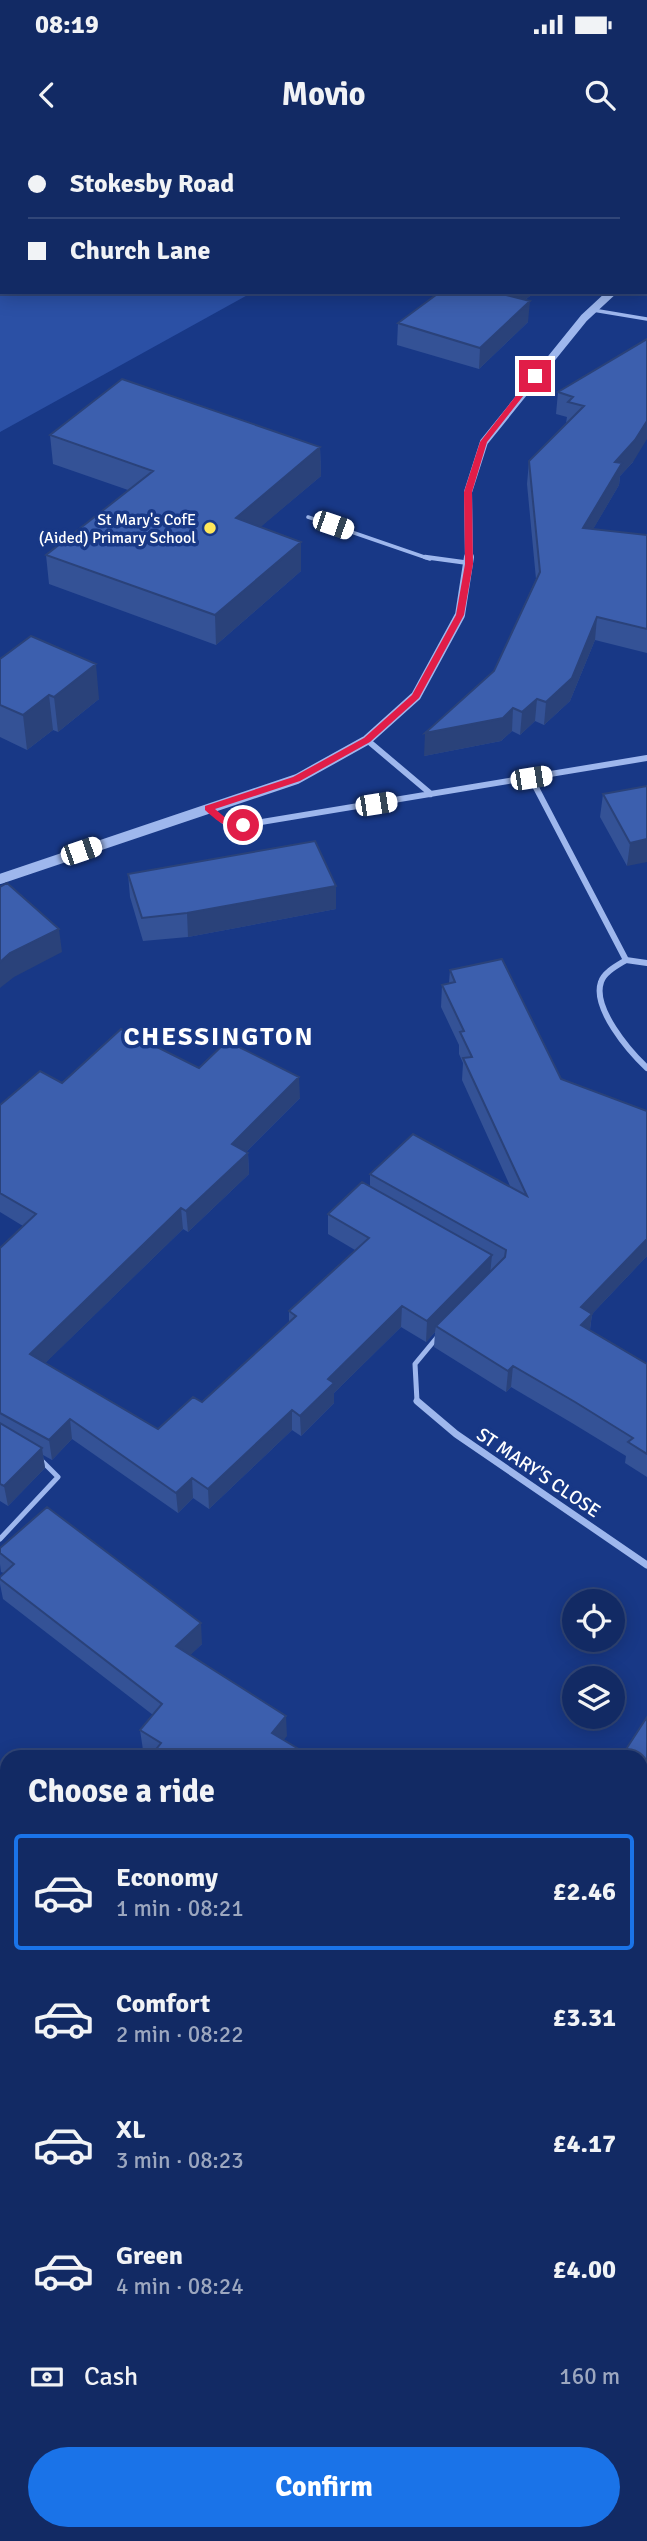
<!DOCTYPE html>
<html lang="en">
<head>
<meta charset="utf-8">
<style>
	:root { --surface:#122a64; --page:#1f366d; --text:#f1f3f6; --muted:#9ca7bf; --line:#314678; --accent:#1a73e8 }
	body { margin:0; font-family:Signika,sans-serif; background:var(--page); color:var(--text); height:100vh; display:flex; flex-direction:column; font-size:26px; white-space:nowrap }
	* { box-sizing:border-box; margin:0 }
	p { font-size:23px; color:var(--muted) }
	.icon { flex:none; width:38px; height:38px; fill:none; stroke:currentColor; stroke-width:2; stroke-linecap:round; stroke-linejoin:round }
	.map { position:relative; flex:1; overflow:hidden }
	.side { position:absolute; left:0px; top:1610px; width:648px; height:791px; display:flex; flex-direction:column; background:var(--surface); border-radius:21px 21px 0 0; box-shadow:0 4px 18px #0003,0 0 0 2px var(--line) }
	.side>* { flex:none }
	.top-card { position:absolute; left:0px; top:0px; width:648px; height:154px; box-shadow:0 4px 18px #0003,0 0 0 2px var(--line); display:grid; align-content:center; height:154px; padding:0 28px; background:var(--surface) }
	.buttons { position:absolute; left:562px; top:1449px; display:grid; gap:14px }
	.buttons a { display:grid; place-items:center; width:63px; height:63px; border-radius:50%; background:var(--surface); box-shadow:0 4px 18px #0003,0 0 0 2px var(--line); font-size:35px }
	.end { position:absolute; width:32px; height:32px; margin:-16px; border:9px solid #e11d48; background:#fff; box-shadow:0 0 0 4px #fff }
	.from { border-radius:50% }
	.car { position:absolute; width:21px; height:42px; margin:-21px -10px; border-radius:9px; box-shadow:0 0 5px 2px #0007; background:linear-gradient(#fff 24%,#345 0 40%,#fff 0 76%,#345 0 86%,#fff 0) }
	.top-card b { display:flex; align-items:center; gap:24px; height:66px; font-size:26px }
	.top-card b+b { border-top:2px solid var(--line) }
	.top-card i { width:18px; height:18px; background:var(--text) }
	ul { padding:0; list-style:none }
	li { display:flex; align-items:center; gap:21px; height:116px; margin:0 14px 10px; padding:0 14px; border:4px solid transparent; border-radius:7px }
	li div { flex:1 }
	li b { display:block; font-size:26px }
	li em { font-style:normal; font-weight:800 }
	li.selected { border-color:var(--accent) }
	li>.icon { width:63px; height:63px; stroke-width:1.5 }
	h2 { padding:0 28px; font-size:32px; line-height:84px }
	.pay { display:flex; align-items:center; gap:18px; height:77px; padding:0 28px; font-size:26px }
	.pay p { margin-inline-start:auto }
	.primary-button { display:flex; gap:14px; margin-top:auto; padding:14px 28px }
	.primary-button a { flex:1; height:80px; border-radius:42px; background:var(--accent); color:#fff; font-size:28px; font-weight:800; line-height:80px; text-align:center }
	.status { display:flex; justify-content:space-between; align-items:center; height:49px; padding:0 35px; background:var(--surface); direction:ltr }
	.status svg { height:19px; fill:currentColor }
	header { display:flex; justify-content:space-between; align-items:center; height:91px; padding:0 28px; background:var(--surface); font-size:32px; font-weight:800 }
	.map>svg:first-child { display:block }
</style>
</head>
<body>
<div class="status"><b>08:19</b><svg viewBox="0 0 49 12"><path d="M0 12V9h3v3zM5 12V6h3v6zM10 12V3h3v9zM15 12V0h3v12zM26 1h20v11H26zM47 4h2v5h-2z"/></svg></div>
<header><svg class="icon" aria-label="back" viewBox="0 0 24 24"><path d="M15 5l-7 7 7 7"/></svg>Movio<svg class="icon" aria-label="search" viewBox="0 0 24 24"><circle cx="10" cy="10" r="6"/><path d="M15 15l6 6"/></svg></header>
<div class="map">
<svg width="647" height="2401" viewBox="0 0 647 2401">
	<rect width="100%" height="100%" fill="#183886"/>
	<!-- green -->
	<path fill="#2b50a5" d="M 0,0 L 7,2 L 2,2 L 2,152 L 253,152 L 0,292 Z"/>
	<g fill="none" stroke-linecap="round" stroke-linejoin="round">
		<!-- service-far2 -->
		<path stroke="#9eb7ed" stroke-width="3.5" d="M 593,170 L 647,179
			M 308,377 L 430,419"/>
		<!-- service-far1 -->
		<path stroke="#9eb7ed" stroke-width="4.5" d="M 425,417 L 469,423"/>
		<!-- service -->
		<path stroke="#9eb7ed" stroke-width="5" d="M 417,1261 L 415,1224 L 439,1195
			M 0,1399 L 58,1337 L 39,1318"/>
		<!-- minor-far2 -->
		<path stroke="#9eb7ed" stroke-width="6" d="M 367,600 L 431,654
			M 531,638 L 626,820
			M 208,668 L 226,683 L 243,685 L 647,618
			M 647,823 L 626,820 C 618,825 604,832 601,842 C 592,868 629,911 647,928"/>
		<!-- minor-far1 -->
		<path stroke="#9eb7ed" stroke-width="7" d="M 417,1261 L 456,1294 L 647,1425"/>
		<!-- minor -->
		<path stroke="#9eb7ed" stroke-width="9" d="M 0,1672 L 7,1678
			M 0,1831 L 7,1822
			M 640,2059 L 647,2062
			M 640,2247 L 647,2232
			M 570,2401 L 574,2394"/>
		<!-- tertiary-far1 -->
		<path stroke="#9eb7ed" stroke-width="8" d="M 469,419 L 468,352 L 484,302 L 584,178 L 612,152"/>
		<!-- tertiary -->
		<path stroke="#9eb7ed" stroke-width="10" d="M 0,739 L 297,639 L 367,600 L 416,556 L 460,475 L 469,417"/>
	</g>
	<!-- wall -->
	<path fill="#345296" d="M 647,0 L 647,72 L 646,72 L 646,2 Z
		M 440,152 L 535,152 L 525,160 L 528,182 L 479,229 L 397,205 L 398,183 Z
		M 647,199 L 633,322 L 620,336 L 619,345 L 593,389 L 647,395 L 647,513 L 595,500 L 570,561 L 544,585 L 535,581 L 520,595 L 512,591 L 501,601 L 424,616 L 494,531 L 536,439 L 527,344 L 529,321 L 566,283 L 567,277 L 556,274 L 558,252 Z
		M 50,295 L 320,307 L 321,336 L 260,387 L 301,431 L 216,505 L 49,444 L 46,415 L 128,350 L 53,324 Z
		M 0,519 L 99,559 L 58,592 L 53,590 L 27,610 L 0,597 Z
		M 647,646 L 627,726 L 600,677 L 603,654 Z
		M 128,734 L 336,769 L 188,797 L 143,801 L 130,757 Z
		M 450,830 L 561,939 L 647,971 L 647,1116 L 592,1174 L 590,1190 L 647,1224 L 647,1337 L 625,1323 L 626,1316 L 572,1283 L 511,1247 L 506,1252 L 434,1207 L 435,1192 L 426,1202 L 401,1187 L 334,1253 L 334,1263 L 301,1296 L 292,1290 L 209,1369 L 193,1358 L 178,1373 L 72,1299 L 52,1320 L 43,1315 L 45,1328 L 8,1366 L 0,1361 L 0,1108 L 23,1086 L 0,1072 L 0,965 L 62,943 L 199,928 L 300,958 L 246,1012 L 248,1013 L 249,1034 L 188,1092 L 183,1089 L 45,1223 L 158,1289 L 202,1262 L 289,1182 L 289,1171 L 355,1110 L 328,1094 L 328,1074 L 370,1047 L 370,1034 L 511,1048 L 462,940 L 463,923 L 459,914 L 459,905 L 441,867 L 442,845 L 449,843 Z
		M 0,1408 L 202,1504 L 190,1515 L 287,1596 L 151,1616 L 143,1610 L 140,1590 L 153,1575 L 3,1459 L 0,1444 L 0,1437 L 4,1433 L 1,1432 L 0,1424 Z
		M 35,2394 L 144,2394 L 153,2401 L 39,2401 L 37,2399 Z"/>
	<!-- shaded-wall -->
	<path fill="#2a427a" d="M 509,152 L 535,152 L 505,176 L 506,155 Z
		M 530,161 L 528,182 L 479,229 L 480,208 Z
		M 647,281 L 647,299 L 633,322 L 620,336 L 619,345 L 581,410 L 583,388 L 615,322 Z
		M 320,307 L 321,336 L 237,407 L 236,378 Z
		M 301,402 L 301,431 L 216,505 L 215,475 Z
		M 597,477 L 595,500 L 570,561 L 544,585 L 546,562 Z
		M 96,524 L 99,559 L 58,592 L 54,557 Z
		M 49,555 L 53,590 L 27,610 L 23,575 Z
		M 537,559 L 535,581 L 520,595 L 522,572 Z
		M 513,568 L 512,591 L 501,601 L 424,616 L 425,593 Z
		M 647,699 L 647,722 L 627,726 L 630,703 Z
		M 336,746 L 336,769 L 188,797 L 187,773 Z
		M 59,789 L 62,812 L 14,837 L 0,848 L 0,822 L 10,813 Z
		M 299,937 L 300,958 L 233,1025 L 232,1004 Z
		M 248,1013 L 249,1034 L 188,1092 L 186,1071 Z
		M 181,1068 L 183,1089 L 33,1235 L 30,1214 Z
		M 647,1099 L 647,1116 L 592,1174 L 589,1195 L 579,1206 L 581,1167 Z
		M 492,1115 L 490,1135 L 436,1186 L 435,1192 L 426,1202 L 427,1181 Z
		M 402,1166 L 401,1187 L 334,1253 L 334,1263 L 301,1296 L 300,1276 L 328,1239 Z
		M 513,1226 L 511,1247 L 506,1252 L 508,1231 Z
		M 292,1270 L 292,1290 L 209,1369 L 208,1349 Z
		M 70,1279 L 72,1299 L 52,1320 L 49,1300 Z
		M 42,1308 L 45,1328 L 8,1366 L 4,1346 Z
		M 192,1338 L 193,1358 L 178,1373 L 176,1353 Z
		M 201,1483 L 202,1504 L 178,1527 L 176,1506 Z
		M 286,1576 L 287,1596 L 273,1613 L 272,1593 Z
		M 647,1822 L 647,1833 L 640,1843 L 640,1832 Z
		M 7,2251 L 7,2269 L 0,2279 L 0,2261 Z
		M 4,2391 L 9,2401 L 0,2401 L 0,2396 Z
		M 314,2394 L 321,2394 L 317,2401 L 310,2401 Z"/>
	<!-- building -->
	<path fill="#3c5fae" stroke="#2a427a" stroke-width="2" d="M 330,0 L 647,0 L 647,50 L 646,50 L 646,2 L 327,2 Z
		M 440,152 L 509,152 L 506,155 L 530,161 L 480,208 L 398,183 Z
		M 647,199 L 647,281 L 635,300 L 615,322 L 622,323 L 583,388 L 647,395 L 647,489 L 597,477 L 572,538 L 546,562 L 537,559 L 522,572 L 513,568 L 503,578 L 425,593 L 494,531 L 540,432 L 529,321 L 584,266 L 568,262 L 573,257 L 558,252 Z
		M 122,239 L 320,307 L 236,378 L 301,402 L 215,475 L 46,415 L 153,331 L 50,295 Z
		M 31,496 L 96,524 L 54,557 L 49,555 L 23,575 L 0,565 L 0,519 Z
		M 647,646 L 647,699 L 630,703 L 603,654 Z
		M 315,701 L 336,746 L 187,773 L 142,778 L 128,734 Z
		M 7,743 L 59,789 L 10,813 L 0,822 L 0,747 Z
		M 502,819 L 561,939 L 647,971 L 647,1099 L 581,1167 L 592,1174 L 581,1185 L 647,1224 L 647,1314 L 628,1302 L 633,1298 L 575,1262 L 513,1226 L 508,1231 L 436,1186 L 505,1117 L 506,1110 L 370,1034 L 413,994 L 527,1056 L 463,918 L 472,917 L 460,892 L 464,891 L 442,845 L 455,842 L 450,830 Z
		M 121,889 L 199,928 L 227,901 L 299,937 L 232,1004 L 248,1013 L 186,1071 L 181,1068 L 30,1214 L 158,1289 L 193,1257 L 202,1262 L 296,1176 L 289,1171 L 369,1098 L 328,1074 L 362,1042 L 492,1115 L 427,1181 L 402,1166 L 328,1239 L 334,1243 L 300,1276 L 292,1270 L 208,1349 L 192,1338 L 176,1353 L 70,1279 L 49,1300 L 0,1273 L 0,1108 L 36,1074 L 0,1053 L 0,965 L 40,931 L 62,943 Z
		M 0,1283 L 42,1308 L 4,1346 L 0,1344 Z
		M 47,1367 L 201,1483 L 176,1506 L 286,1576 L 272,1593 L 312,1617 L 150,1617 L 161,1603 L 140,1590 L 162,1564 L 0,1439 L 0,1437 L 14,1424 L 0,1413 L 0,1408 Z
		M 647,1577 L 647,1822 L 640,1832 L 640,1617 L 621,1617 Z
		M 0,2060 L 7,2065 L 7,2251 L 0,2261 Z
		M 0,2388 L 4,2391 L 0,2396 Z
		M 39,2394 L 144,2394 L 153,2401 L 48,2401 Z
		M 167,2394 L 314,2394 L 310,2401 L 162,2401 Z"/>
	<!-- route -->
	<path fill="#e11d48" d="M 533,234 L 539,236 L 487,302 L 472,352 L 473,424 L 464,475 L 419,558 L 370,602 L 300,641 L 215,669 L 228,680 L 247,685 C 232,694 217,681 205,670 L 205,666 L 293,637 L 364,598 L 412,555 L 456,475 L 465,424 L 464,352 L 480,302 Z"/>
	<!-- markers -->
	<circle fill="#ffe75a" stroke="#183886" stroke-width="2.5" cx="210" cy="388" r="7"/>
	<g text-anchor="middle" stroke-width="7" stroke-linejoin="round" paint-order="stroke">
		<!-- far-poi labels -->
		<g font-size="16" fill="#fff" stroke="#183886" text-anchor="end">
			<text x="196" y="385">St Mary's CofE<tspan x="196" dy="18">(Aided) Primary School</tspan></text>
		</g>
		<!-- street labels -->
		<g font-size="19" fill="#fff" stroke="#183886">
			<text transform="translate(539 1332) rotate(34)" y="7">ST MARY'S CLOSE</text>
		</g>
		<!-- district labels -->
		<g font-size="26" font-weight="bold" letter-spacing="2" fill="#fff" stroke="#183886">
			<text x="219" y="905">CHESSINGTON</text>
		</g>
	</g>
</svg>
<div class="buttons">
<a><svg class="icon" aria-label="locate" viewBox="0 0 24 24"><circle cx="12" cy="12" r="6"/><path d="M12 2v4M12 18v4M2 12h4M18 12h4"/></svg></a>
<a><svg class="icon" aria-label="layers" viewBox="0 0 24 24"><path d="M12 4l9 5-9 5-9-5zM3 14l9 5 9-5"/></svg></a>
</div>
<i class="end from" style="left:243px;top:685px"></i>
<i class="end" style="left:535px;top:236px"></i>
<i class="car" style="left:333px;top:385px;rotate:109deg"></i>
<i class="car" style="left:531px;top:638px;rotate:81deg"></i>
<i class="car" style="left:376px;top:664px;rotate:81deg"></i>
<i class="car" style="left:81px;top:711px;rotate:71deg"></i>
<div class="top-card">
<b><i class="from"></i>Stokesby Road</b>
<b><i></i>Church Lane</b>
</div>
<section class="side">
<h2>Choose a ride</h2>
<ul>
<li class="selected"><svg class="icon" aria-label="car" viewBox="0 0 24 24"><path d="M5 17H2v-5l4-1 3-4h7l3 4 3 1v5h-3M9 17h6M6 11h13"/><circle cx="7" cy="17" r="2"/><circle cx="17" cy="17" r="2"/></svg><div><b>Economy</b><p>1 min · 08:21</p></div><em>£2.46</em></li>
<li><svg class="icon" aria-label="car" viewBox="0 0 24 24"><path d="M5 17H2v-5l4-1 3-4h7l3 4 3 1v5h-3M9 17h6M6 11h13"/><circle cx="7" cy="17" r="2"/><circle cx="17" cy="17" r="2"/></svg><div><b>Comfort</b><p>2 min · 08:22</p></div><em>£3.31</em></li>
<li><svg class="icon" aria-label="car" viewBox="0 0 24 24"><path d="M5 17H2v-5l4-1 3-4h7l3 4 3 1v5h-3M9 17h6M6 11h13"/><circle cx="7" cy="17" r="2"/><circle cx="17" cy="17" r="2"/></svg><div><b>XL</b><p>3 min · 08:23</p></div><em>£4.17</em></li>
<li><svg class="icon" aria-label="car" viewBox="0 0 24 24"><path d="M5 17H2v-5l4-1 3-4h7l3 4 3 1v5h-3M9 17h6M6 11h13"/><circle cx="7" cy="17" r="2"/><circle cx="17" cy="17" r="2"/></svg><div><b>Green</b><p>4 min · 08:24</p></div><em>£4.00</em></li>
</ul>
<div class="pay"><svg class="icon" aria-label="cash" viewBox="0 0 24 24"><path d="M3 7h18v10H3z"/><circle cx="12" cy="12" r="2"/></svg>Cash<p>160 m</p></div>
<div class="primary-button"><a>Confirm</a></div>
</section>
</div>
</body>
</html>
